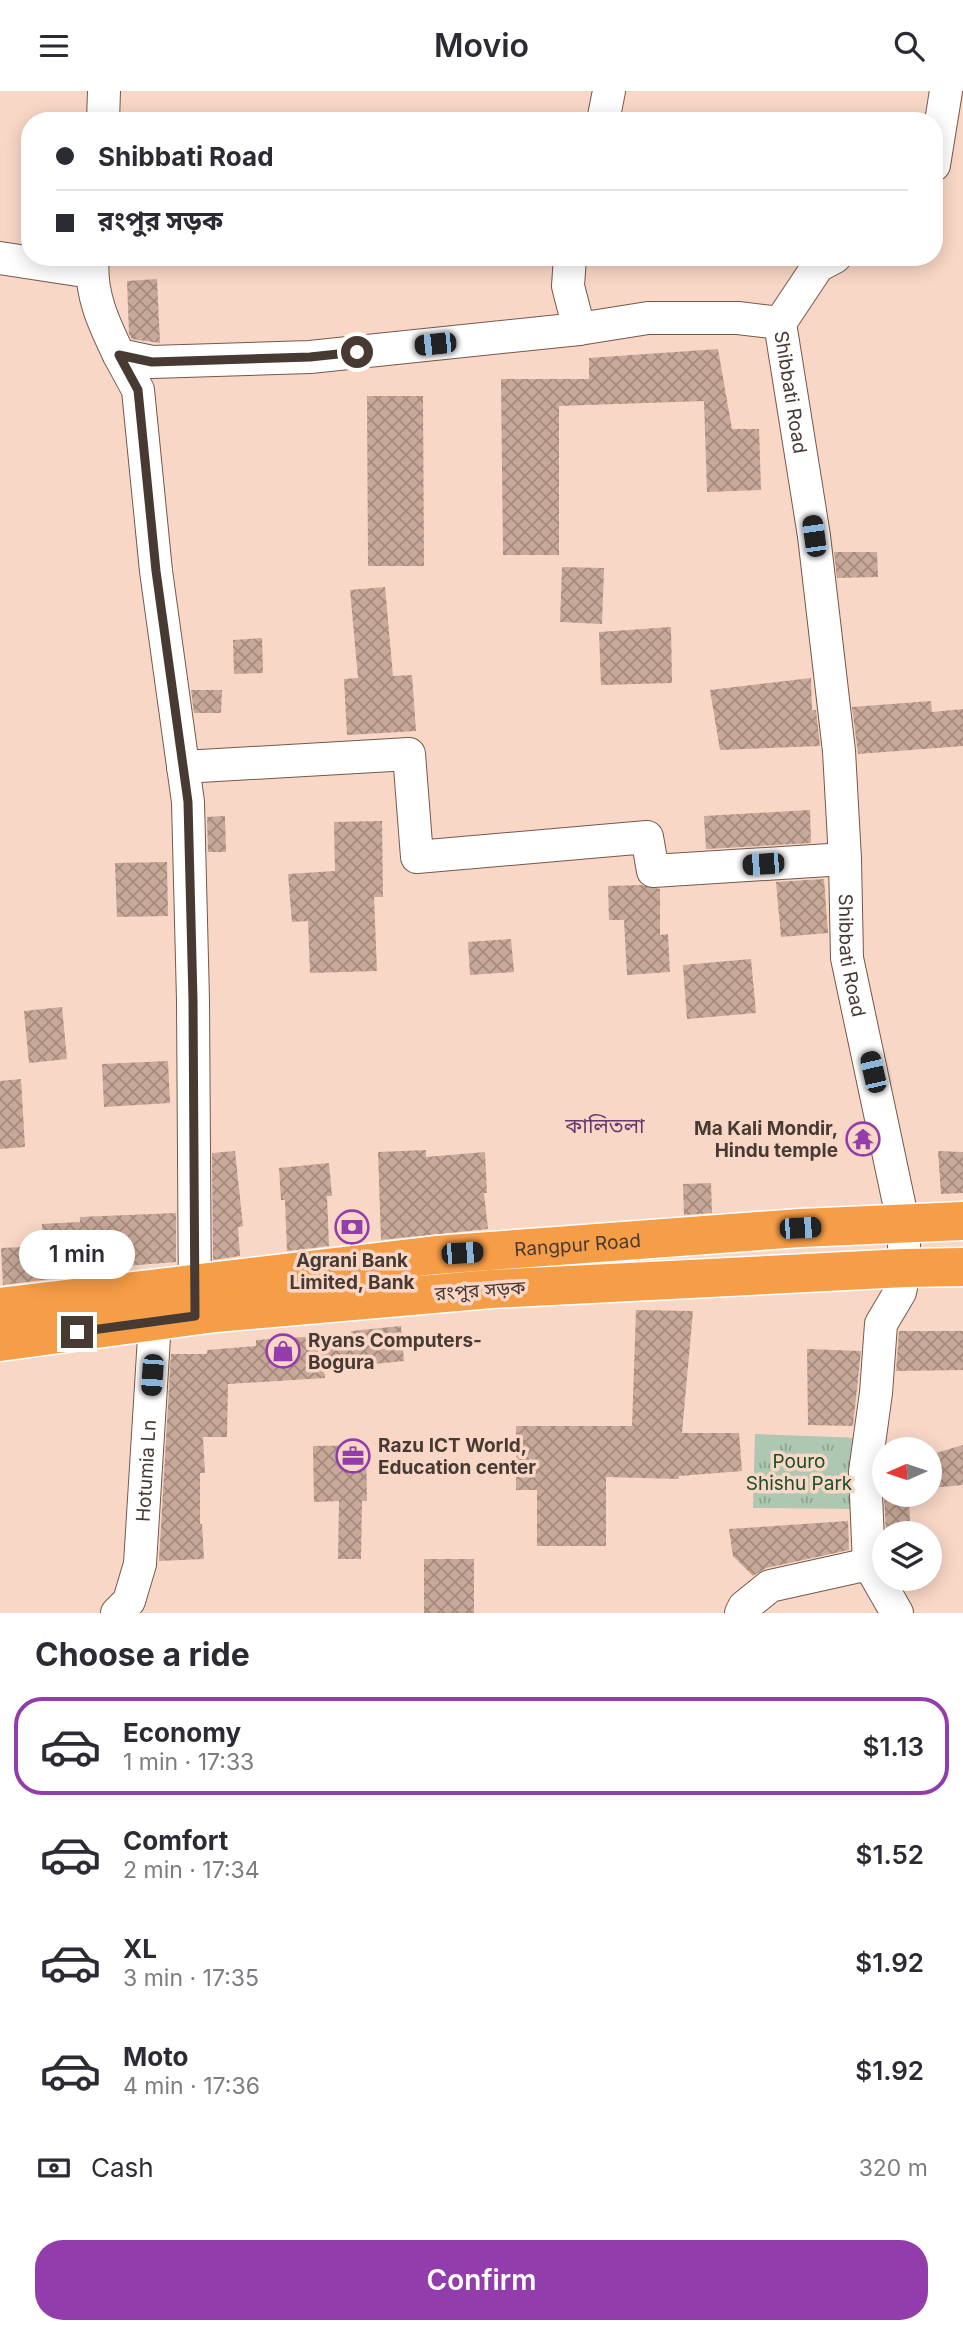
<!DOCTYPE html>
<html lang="en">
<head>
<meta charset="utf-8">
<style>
	:root { --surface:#fff; --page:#f2f2f3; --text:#2b2b33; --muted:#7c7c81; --line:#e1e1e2; --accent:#923dab }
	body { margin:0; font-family:Inter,"Noto Sans Bengali",sans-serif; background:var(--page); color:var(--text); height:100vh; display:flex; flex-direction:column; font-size:26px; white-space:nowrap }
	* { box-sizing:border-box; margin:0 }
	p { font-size:23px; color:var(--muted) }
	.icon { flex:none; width:38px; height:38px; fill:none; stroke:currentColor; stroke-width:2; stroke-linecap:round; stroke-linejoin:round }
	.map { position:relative; height:1522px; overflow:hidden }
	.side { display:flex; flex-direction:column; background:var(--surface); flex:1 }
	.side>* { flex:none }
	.banner { position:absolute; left:21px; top:21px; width:922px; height:154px; border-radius:28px; box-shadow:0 4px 18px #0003; display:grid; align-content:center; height:154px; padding:0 35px; background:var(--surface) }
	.needle { width:46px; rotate:267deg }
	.tools { position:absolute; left:872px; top:1346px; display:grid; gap:14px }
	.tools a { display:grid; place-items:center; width:70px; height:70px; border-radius:50%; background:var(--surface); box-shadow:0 4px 18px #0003; font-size:35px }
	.end { position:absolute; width:32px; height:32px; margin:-16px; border:9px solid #473a33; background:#fff; box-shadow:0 0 0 4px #fff }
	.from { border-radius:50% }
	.bubble { position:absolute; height:49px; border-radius:24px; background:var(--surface); box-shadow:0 4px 18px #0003; font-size:23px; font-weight:600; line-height:49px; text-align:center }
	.car { position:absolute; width:21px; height:42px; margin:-21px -10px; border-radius:9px; box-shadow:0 0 5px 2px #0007; background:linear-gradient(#222 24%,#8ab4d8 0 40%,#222 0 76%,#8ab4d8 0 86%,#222 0) }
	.banner b { display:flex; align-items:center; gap:24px; height:66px; font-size:26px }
	.banner b+b { border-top:2px solid var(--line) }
	.banner i { width:18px; height:18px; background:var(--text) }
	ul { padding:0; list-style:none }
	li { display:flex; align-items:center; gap:21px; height:98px; margin:0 14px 10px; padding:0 21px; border:4px solid transparent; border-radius:28px }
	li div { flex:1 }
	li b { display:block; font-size:26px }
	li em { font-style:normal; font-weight:600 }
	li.active { border-color:var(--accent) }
	li>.icon { width:63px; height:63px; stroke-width:1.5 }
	h2 { padding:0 35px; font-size:32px; line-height:84px }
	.pay { display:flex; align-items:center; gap:18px; height:77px; padding:0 35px; font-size:26px }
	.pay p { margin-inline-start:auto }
	.action { display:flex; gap:14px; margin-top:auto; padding:14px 35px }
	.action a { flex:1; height:80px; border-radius:28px; background:var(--accent); color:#fff; font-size:28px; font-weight:600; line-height:80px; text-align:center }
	header { display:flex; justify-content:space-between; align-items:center; height:91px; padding:0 35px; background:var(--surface); font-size:32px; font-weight:600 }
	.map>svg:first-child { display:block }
</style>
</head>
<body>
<header><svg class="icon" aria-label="menu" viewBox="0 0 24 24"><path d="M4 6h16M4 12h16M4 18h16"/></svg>Movio<svg class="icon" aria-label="search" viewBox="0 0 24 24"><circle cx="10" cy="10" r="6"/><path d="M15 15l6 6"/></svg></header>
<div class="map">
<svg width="963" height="1522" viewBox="0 0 963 1522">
	<defs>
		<pattern id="grass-tufts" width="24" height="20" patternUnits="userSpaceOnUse" patternTransform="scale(1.75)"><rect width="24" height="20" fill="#adc7b1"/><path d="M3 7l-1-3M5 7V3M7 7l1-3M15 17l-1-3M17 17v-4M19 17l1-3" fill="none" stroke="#8fa391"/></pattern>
		<pattern id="building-cross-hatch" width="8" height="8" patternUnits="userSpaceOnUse" patternTransform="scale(1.75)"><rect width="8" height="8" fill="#c8a898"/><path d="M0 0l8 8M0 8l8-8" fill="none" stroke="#a48a7d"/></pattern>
	</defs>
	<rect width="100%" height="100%" fill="#f9d7c7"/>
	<!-- grass -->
	<path fill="url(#grass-tufts)" d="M 755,1343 L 860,1347 L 855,1418 L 753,1417 Z"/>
	<!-- building -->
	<path fill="url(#building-cross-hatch)" d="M 157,188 L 160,252 L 132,248 L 129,243 L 127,190 Z
		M 718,258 L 732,338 L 759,338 L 761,399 L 707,401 L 704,310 L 559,315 L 559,464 L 503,464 L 501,288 L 589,288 L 589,267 Z
		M 367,305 L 423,305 L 424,475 L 368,475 Z
		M 834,461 L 877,461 L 878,486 L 837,487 Z
		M 562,476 L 604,477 L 602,533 L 560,531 Z
		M 385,496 L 393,585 L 412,584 L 416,640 L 347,644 L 344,588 L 358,587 L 350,499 Z
		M 671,536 L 672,592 L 601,594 L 599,541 Z
		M 262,547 L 263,582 L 234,583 L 233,549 Z
		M 811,587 L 812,619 L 816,619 L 820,655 L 720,659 L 710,599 Z
		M 191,599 L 222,599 L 221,622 L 194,622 Z
		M 931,610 L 932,621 L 963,618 L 963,655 L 858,663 L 852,616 Z
		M 810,719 L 811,752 L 706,758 L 704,725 Z
		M 225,725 L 226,761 L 208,761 L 207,726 Z
		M 382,730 L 383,806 L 374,806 L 377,880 L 310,882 L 308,830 L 292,831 L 288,783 L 335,780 L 334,731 Z
		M 167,771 L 168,825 L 117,826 L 115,772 Z
		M 824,788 L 828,842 L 781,846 L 776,791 Z
		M 642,794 L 660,798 L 660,844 L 668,843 L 670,881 L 627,884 L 624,829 L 609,829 L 608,795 Z
		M 511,848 L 514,881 L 470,884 L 468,851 Z
		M 751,868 L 756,922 L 687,928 L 683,874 Z
		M 62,916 L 67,968 L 29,972 L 24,920 Z
		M 168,970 L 170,1012 L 104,1016 L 102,973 Z
		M 21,988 L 25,1056 L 0,1058 L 0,990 Z
		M 426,1059 L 426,1066 L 485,1061 L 487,1102 L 484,1102 L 488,1138 L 381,1149 L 378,1061 Z
		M 235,1060 L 243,1135 L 238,1136 L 240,1165 L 213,1169 L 212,1062 Z
		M 938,1060 L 963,1061 L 963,1102 L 941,1103 Z
		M 329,1072 L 332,1105 L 327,1105 L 329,1155 L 287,1160 L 285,1109 L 281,1109 L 279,1077 Z
		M 711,1092 L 712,1122 L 684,1124 L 683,1093 Z
		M 176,1122 L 176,1171 L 113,1176 L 113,1180 L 3,1194 L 1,1157 L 43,1155 L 42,1133 L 80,1131 L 80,1126 Z
		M 636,1219 L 693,1220 L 682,1342 L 739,1342 L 742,1380 L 679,1385 L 679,1388 L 606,1386 L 606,1455 L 537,1455 L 537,1399 L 516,1399 L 516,1335 L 632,1335 Z
		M 401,1235 L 404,1270 L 324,1278 L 325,1287 L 228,1293 L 227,1346 L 203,1346 L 205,1382 L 200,1382 L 200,1433 L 202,1433 L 204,1468 L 159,1470 L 171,1263 L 207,1263 L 207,1259 L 256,1255 L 256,1249 L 351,1243 L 351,1240 Z
		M 899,1240 L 963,1240 L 963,1279 L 896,1280 Z
		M 807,1258 L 861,1260 L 853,1335 L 808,1334 Z
		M 366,1354 L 367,1410 L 362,1410 L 361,1468 L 338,1468 L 339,1410 L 314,1411 L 313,1355 Z
		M 963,1354 L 963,1394 L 930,1397 L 929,1364 Z
		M 884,1404 L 909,1404 L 910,1436 L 886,1441 Z
		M 848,1430 L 849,1459 L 766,1477 L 753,1485 L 733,1465 L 729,1438 Z
		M 424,1468 L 474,1468 L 474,1522 L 424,1522 Z"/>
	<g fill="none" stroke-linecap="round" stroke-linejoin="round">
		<defs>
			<g id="minor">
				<path d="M 103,30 L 104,0"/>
				<path d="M 603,30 L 609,0"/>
				<path d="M 934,74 L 946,0"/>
				<path d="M 93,166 C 89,202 104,233 119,264 L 152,271 L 310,266 L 579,238 L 648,227 L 738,227 L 780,232"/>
				<path d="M 570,166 L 568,195 L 579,238"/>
				<path d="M 0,167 L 91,181"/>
				<path id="s1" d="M 780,232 L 814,445 L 839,660 L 845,768 L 847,867 L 903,1131 L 905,1177 L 900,1201 L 881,1233 L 876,1302 L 865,1381 L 869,1473 L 897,1522"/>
				<path d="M 780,232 L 818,175 L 835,166"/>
				<path d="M 119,264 L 138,299 L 156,480 L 188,711 L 193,909 L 195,1218"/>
				<path d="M 183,676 L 409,663 L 417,766 L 647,746 L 653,780 L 845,768"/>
				<path id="s2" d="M 117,1522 L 129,1510 L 140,1473 L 155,1230"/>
				<path d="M 741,1522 L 744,1516 L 770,1495 L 869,1473"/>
			</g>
			<g id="highway">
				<path id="s3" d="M 0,1216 L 436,1164 L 800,1137 L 963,1130"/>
				<path d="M 0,1251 L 215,1222 L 491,1198 L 905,1177 L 963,1176"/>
			</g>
		</defs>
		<!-- minor casing -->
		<use href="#minor" stroke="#75584a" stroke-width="34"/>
		<!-- highway casing -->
		<use href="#highway" stroke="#fff" stroke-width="41"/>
		<!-- minor -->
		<use href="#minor" stroke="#fff" stroke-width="32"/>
		<!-- highway -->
		<use href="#highway" stroke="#f69d47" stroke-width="38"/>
	</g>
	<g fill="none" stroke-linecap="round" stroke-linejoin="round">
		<!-- route -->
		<path stroke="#473a33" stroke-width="9" d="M 77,1241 L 195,1225 L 193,909 L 188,711 L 156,480 L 138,299 L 119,264 L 152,271 L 310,266 L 357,261"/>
	</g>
	<!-- icons -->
	<defs>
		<symbol id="temple-ring" viewBox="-11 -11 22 22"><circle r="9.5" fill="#f9d7c7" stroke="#923dab" stroke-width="1.5"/><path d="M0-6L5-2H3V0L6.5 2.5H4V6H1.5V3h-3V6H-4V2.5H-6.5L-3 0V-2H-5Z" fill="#923dab"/></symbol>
		<symbol id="bank-ring" viewBox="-11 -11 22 22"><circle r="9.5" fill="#f9d7c7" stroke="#923dab" stroke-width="1.5"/><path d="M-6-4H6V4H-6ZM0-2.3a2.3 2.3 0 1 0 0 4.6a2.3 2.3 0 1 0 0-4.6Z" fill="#923dab"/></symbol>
		<symbol id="shop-ring" viewBox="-11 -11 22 22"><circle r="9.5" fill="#f9d7c7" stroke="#923dab" stroke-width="1.5"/><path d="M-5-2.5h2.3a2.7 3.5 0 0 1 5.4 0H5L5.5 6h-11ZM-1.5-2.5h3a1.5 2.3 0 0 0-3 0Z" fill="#923dab"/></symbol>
		<symbol id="office-ring" viewBox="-11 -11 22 22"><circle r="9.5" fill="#f9d7c7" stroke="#923dab" stroke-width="1.5"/><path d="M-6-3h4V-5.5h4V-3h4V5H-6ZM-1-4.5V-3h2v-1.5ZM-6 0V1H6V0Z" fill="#923dab"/></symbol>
	</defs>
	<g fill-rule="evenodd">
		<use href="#temple-ring" x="844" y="1029" width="38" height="38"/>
		<use href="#bank-ring" x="333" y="1117" width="38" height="38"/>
		<use href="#shop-ring" x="264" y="1241" width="38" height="38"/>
		<use href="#office-ring" x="334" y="1346" width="38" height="38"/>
	</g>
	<g text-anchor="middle" stroke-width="7" stroke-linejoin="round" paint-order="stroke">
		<!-- street labels -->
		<g font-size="19" fill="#473a33" stroke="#f9d7c7">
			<text dy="7" stroke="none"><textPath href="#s1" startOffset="70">Shibbati Road</textPath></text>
			<text dy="7" stroke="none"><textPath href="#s1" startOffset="637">Shibbati Road</textPath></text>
			<text dy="7" stroke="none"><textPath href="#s3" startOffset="581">Rangpur Road</textPath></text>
			<text transform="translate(480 1199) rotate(-4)" y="7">রংপুর সড়ক</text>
			<text dy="7" stroke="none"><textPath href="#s2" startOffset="149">Hotumia Ln</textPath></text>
		</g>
		<!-- poi labels -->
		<g font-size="19" font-weight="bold" fill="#473a33" stroke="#f9d7c7" text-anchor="start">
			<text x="838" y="1044" text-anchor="end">Ma Kali Mondir,<tspan x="838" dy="22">Hindu temple</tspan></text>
			<text x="352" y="1176" text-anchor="middle">Agrani Bank<tspan x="352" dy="22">Limited, Bank</tspan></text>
			<text x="308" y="1256">Ryans Computers-<tspan x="308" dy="22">Bogura</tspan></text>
			<text x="378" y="1361">Razu ICT World,<tspan x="378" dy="22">Education center</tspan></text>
		</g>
		<!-- park labels -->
		<g font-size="19" fill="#174f26" stroke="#f9d7c7">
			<text x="799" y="1377">Pouro<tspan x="799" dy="22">Shishu Park</tspan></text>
		</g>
		<!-- neighbourhood labels -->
		<g font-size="21" fill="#63396f" stroke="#f9d7c7">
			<text x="605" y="1042">কালিতলা</text>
		</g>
	</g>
</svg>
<div class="tools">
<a><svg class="needle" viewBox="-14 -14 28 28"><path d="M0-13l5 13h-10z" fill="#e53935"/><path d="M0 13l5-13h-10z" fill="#7c7c81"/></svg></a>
<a><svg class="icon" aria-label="layers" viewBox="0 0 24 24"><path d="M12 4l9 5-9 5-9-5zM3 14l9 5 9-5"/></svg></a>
</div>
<i class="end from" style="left:357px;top:261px"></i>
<i class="end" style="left:77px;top:1241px"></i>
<div class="bubble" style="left:19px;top:1139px;width:116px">1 min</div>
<i class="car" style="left:435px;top:253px;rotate:264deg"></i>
<i class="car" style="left:814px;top:445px;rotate:352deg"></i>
<i class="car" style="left:763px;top:773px;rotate:266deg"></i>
<i class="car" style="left:873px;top:981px;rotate:347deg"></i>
<i class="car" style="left:800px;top:1137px;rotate:87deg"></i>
<i class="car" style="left:462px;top:1162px;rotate:86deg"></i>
<i class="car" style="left:152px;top:1284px;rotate:184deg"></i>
<div class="banner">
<b><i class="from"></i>Shibbati Road</b>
<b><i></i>রংপুর সড়ক</b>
</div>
</div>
<section class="side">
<h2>Choose a ride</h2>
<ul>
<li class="active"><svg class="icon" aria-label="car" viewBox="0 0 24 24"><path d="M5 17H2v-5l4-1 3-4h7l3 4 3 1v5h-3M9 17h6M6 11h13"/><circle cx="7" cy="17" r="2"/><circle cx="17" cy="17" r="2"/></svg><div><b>Economy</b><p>1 min · 17:33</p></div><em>$1.13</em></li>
<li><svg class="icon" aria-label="car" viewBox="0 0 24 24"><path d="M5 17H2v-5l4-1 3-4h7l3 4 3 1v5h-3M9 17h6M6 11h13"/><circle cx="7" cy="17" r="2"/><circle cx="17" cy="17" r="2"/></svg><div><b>Comfort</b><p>2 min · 17:34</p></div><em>$1.52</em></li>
<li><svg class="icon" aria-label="car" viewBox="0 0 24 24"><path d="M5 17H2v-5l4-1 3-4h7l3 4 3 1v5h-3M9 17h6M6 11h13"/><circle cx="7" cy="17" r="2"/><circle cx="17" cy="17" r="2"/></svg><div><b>XL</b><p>3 min · 17:35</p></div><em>$1.92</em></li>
<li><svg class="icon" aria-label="car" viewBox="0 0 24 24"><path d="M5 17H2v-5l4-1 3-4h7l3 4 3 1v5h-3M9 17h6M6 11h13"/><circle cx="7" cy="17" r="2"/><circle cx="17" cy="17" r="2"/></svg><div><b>Moto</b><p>4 min · 17:36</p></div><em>$1.92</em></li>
</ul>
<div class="pay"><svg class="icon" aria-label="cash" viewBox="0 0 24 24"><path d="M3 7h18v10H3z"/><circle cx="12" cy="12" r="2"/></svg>Cash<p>320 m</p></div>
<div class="action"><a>Confirm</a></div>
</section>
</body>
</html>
